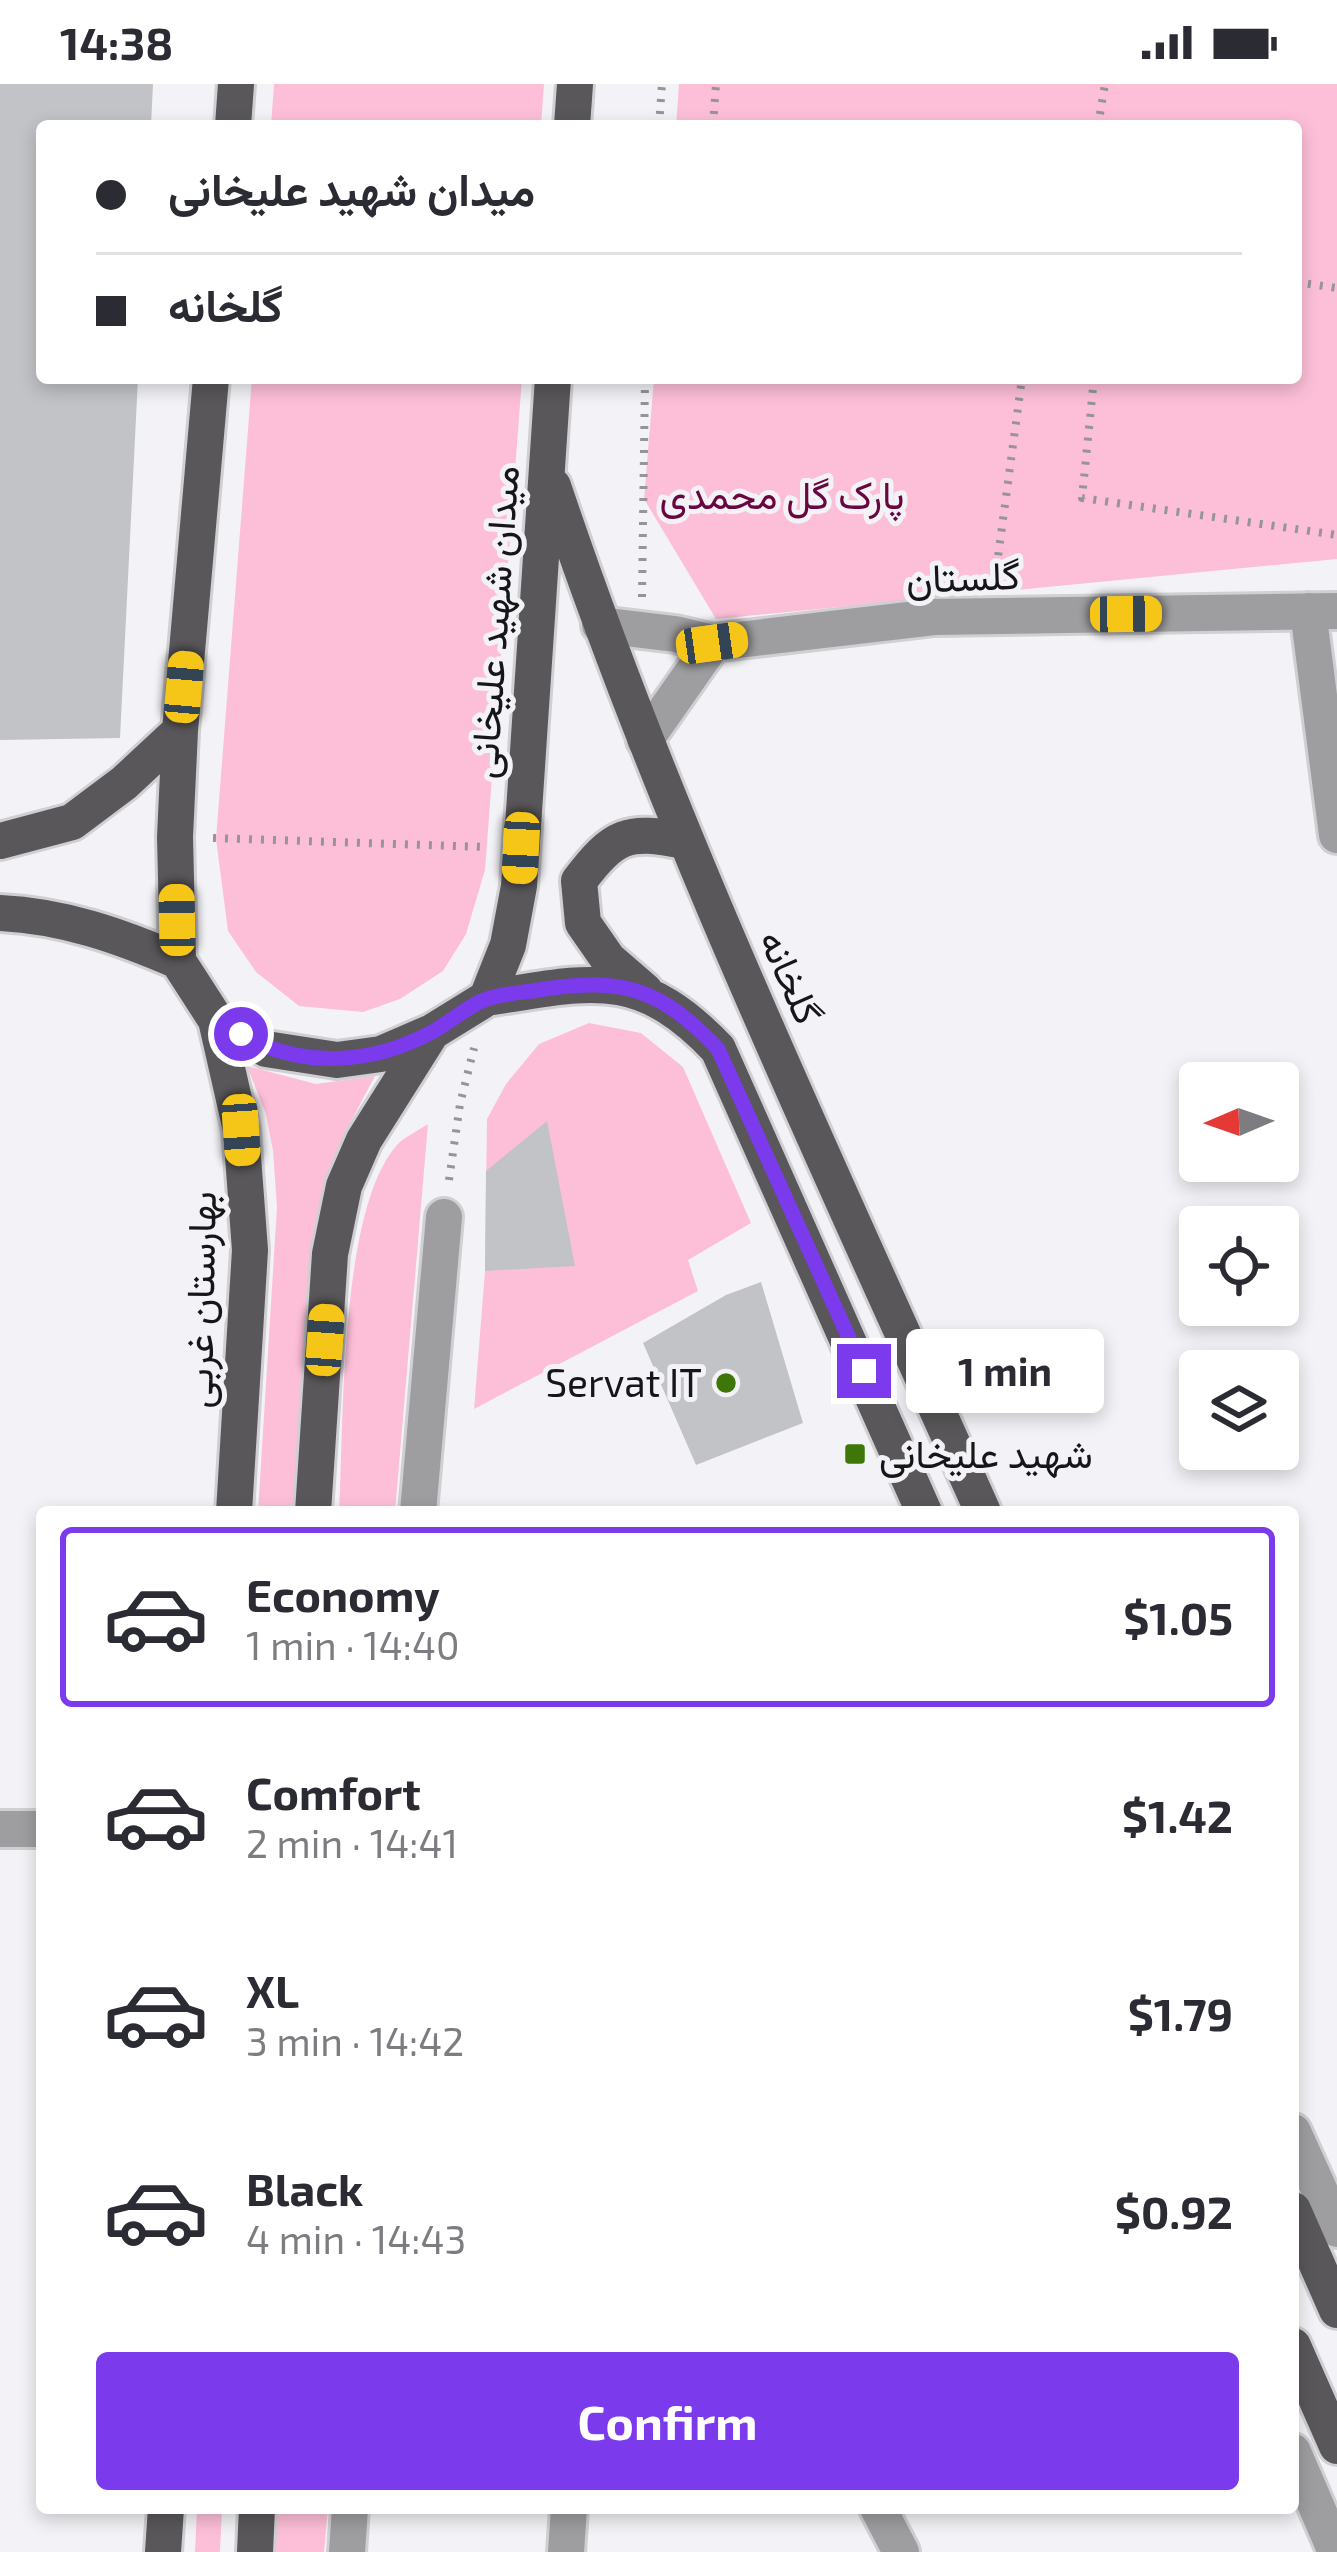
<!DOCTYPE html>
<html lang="en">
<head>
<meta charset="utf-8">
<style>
	:root { --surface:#fff; --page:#f7f7f7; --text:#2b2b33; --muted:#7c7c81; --line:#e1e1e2; --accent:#7c3aed }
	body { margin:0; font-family:"Exo 2",Vazirmatn,sans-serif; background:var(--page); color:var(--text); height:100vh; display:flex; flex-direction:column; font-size:45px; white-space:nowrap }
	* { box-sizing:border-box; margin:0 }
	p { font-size:39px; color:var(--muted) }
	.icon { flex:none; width:66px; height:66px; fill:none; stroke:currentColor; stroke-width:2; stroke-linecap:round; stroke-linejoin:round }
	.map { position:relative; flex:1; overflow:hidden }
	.drawer { position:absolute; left:36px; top:1422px; width:1263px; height:1008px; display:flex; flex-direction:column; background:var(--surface); border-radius:12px; box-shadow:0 6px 18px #0003 }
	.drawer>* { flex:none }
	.banner { position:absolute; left:36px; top:36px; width:1266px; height:264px; border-radius:12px; box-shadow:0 6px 18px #0003; display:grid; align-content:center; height:264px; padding:0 60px; background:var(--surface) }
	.needle { width:78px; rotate:268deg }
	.tools { position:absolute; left:1179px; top:978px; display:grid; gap:24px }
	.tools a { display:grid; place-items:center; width:120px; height:120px; border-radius:12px; background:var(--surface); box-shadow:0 6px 18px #0003; font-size:60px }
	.end { position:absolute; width:54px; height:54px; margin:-27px; border:15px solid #7c3aed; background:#fff; box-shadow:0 0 0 6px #fff }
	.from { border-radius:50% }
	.bubble { position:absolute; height:84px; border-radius:12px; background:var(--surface); box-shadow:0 6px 18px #0003; font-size:39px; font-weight:700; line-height:84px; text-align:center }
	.car { position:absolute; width:36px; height:72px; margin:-36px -18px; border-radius:15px; box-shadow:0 0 9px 3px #0007; background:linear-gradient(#f5c518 24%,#345 0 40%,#f5c518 0 76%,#345 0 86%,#f5c518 0) }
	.banner b { display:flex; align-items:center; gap:42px; height:114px; font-size:45px }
	.banner b+b { border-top:3px solid var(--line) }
	.banner i { width:30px; height:30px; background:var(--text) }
	ul { padding:21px 0 0; list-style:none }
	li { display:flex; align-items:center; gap:36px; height:180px; margin:0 24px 18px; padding:0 36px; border:6px solid transparent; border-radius:12px }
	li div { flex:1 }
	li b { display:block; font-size:45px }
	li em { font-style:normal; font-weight:700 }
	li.active { border-color:var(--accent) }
	li>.icon { width:108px; height:108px; stroke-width:1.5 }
	.primary-button { display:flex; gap:24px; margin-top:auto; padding:24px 60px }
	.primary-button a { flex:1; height:138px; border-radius:12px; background:var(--accent); color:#fff; font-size:48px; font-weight:700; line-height:138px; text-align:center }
	.status { display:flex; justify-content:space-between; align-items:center; height:84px; padding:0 60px; background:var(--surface); direction:ltr }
	.status svg { height:33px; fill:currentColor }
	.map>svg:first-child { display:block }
</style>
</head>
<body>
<div class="status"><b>14:38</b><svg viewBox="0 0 49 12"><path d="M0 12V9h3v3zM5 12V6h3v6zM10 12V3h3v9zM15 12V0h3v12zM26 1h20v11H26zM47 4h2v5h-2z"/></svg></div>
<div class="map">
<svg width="1337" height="2468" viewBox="0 0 1337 2468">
	<rect width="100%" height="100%" fill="#f3f3f7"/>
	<!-- green -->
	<path fill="#fdbfd8" d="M 274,0 L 544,0 L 541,42 L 271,42 Z
		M 679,0 L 1337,0 L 1337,475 L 716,535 L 644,415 L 654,294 L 1296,294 L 1296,42 L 676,42 Z
		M 252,294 L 522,294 L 485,786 L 466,850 L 443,887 L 400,915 L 363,928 L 299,922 L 256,888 L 228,847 L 216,755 Z
		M 589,939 L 641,949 L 683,983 L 751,1139 L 688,1176 L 698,1207 L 474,1325 L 485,1187 L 487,1035 L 506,1000 L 539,960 Z
		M 247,982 L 316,1000 L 375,992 L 350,1039 L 316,1136 L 293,1428 L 258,1428 L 277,1123 L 273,1067 L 266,1030 Z
		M 428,1040 L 395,1428 L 339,1428 C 344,1340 339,1126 397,1061 C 404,1053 418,1047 428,1040 Z
		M 197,2424 L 222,2424 L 220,2468 L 195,2468 Z
		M 272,2424 L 328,2424 L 324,2468 L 269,2468 Z"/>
	<!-- building -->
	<path fill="#c1c3c6" d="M 0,0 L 153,0 L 151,42 L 42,42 L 42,294 L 138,294 L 120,654 L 0,656 Z
		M 547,1037 L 575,1182 L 485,1187 L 486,1087 Z
		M 761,1198 L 803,1339 L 696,1381 L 643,1259 L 726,1211 Z"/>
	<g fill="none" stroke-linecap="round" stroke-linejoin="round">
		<defs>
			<path id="minor" d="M 1308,527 L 1337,751
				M 600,541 L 675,550 L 713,559 L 934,533 L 1337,527
				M 645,656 L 713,559
				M 418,1428 L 444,1133
				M 0,1745 L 42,1745
				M 1293,2048 L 1337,2145
				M 1293,2368 L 1336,2468
				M 878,2424 L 901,2468
				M 347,2468 L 350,2424
				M 566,2468 L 569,2424"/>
			<path id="major" d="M 233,42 L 236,0
				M 572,42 L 575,0
				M 211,294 L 180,647 L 175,753 L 178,877 L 216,936 L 266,965 L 337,976 L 381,970 L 432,948 L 487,914 L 508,861 L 519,802 L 553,294
				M 553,402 C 671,754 832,1089 983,1428
				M 0,757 L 72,738 L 124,699 L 180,647
				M 0,829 C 64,832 120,852 178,877
				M 645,907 L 608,875 L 583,839 L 579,797 C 614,751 627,745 684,757
				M 487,914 C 590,898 638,881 718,965 L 924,1428
				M 216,936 L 241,1046 L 250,1166 L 234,1428
				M 313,1428 L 330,1170 L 344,1102 L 364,1056 L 432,948
				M 1293,2126 L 1337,2226
				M 1293,2262 L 1337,2362
				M 163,2468 L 166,2424
				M 255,2468 L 257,2424"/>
		</defs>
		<!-- minor casing -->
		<use href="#minor" stroke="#d0cfd3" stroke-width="42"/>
		<!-- major casing -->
		<use href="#major" stroke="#d0cfd3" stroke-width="42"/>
		<!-- path -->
		<path stroke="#959598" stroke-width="8" stroke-dasharray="3 9" stroke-linecap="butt" d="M 659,42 L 662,0
			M 713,42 L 716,0
			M 1098,42 L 1105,0
			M 1296,198 L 1337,204
			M 1094,294 L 1082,414 L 1337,451
			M 995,495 L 1022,294
			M 642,513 L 645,294
			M 213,754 L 486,763
			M 449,1096 L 460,1020 L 474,964"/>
		<!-- minor -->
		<use href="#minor" stroke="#9e9d9f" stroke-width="36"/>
		<!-- major -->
		<use href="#major" stroke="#595759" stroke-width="36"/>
	</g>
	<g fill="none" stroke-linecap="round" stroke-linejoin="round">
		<!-- route -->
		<path stroke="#7c3aed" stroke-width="15" d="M 241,950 C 302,986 374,980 434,947 C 452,937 471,919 490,914 C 507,909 527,908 545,905 C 625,893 662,906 718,965 L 864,1287"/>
	</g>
	<!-- markers -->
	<g fill="#3e7609" stroke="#f3f3f7" stroke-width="4.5">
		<circle cx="726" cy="1299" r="12"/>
		<rect x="843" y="1358" width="24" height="24" rx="6"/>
	</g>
	<g text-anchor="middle" stroke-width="10" stroke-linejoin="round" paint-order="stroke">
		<!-- park labels -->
		<g font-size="39" fill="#69053f" stroke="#f3f3f7">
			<text x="782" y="425">پارک گل محمدی</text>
		</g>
		<!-- street labels -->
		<g font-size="39" fill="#161517" stroke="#f3f3f7">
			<text transform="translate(963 493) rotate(-2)" y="14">گلستان</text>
			<text transform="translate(494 538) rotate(-86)" y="14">میدان شهید علیخانی</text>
			<text transform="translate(791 893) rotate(66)" y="14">گلخانه</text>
			<text transform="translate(200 1216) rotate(-89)" y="14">بهارستان غربی</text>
		</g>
		<!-- poi labels -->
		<g font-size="39" fill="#161517" stroke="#f3f3f7" text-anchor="end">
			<text x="702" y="1313">Servat IT</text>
			<text x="879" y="1384" text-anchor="start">شهید علیخانی</text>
		</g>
	</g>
</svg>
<div class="tools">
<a><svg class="needle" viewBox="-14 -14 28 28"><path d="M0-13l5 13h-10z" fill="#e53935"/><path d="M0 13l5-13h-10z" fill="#7c7c81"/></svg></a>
<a><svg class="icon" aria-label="locate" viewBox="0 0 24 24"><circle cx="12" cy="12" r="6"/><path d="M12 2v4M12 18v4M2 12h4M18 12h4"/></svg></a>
<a><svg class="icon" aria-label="layers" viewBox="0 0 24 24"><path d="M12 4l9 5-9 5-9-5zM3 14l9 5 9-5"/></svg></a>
</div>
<i class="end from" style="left:241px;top:950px"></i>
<i class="end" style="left:864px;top:1287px"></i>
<div class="bubble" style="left:906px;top:1245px;width:198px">1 min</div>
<i class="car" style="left:1126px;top:530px;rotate:89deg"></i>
<i class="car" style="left:712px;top:559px;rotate:82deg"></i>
<i class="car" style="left:184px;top:603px;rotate:5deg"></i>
<i class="car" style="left:521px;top:764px;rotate:183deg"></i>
<i class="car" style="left:177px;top:836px;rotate:359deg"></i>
<i class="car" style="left:241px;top:1046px;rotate:176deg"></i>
<i class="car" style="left:325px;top:1256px;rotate:4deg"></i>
<div class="banner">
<b><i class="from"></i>میدان شهید علیخانی</b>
<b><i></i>گلخانه</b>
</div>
<section class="drawer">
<ul>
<li class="active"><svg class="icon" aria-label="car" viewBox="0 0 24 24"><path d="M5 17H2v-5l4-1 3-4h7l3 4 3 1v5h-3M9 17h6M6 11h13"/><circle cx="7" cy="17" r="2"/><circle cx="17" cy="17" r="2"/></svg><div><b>Economy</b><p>1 min · 14:40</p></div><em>$1.05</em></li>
<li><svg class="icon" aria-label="car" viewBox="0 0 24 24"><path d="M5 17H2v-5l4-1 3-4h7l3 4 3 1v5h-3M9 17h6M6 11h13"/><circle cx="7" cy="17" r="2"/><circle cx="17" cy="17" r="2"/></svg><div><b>Comfort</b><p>2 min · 14:41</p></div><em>$1.42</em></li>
<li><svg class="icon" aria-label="car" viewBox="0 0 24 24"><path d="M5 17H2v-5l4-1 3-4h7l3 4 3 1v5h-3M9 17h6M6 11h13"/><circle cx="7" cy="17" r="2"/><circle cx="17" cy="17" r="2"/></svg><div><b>XL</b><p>3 min · 14:42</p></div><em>$1.79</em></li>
<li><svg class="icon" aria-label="car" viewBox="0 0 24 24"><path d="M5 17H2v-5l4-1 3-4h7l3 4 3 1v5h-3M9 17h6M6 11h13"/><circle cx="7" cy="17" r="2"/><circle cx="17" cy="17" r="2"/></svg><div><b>Black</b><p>4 min · 14:43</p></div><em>$0.92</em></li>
</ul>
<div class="primary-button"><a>Confirm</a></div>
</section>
</div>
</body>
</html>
